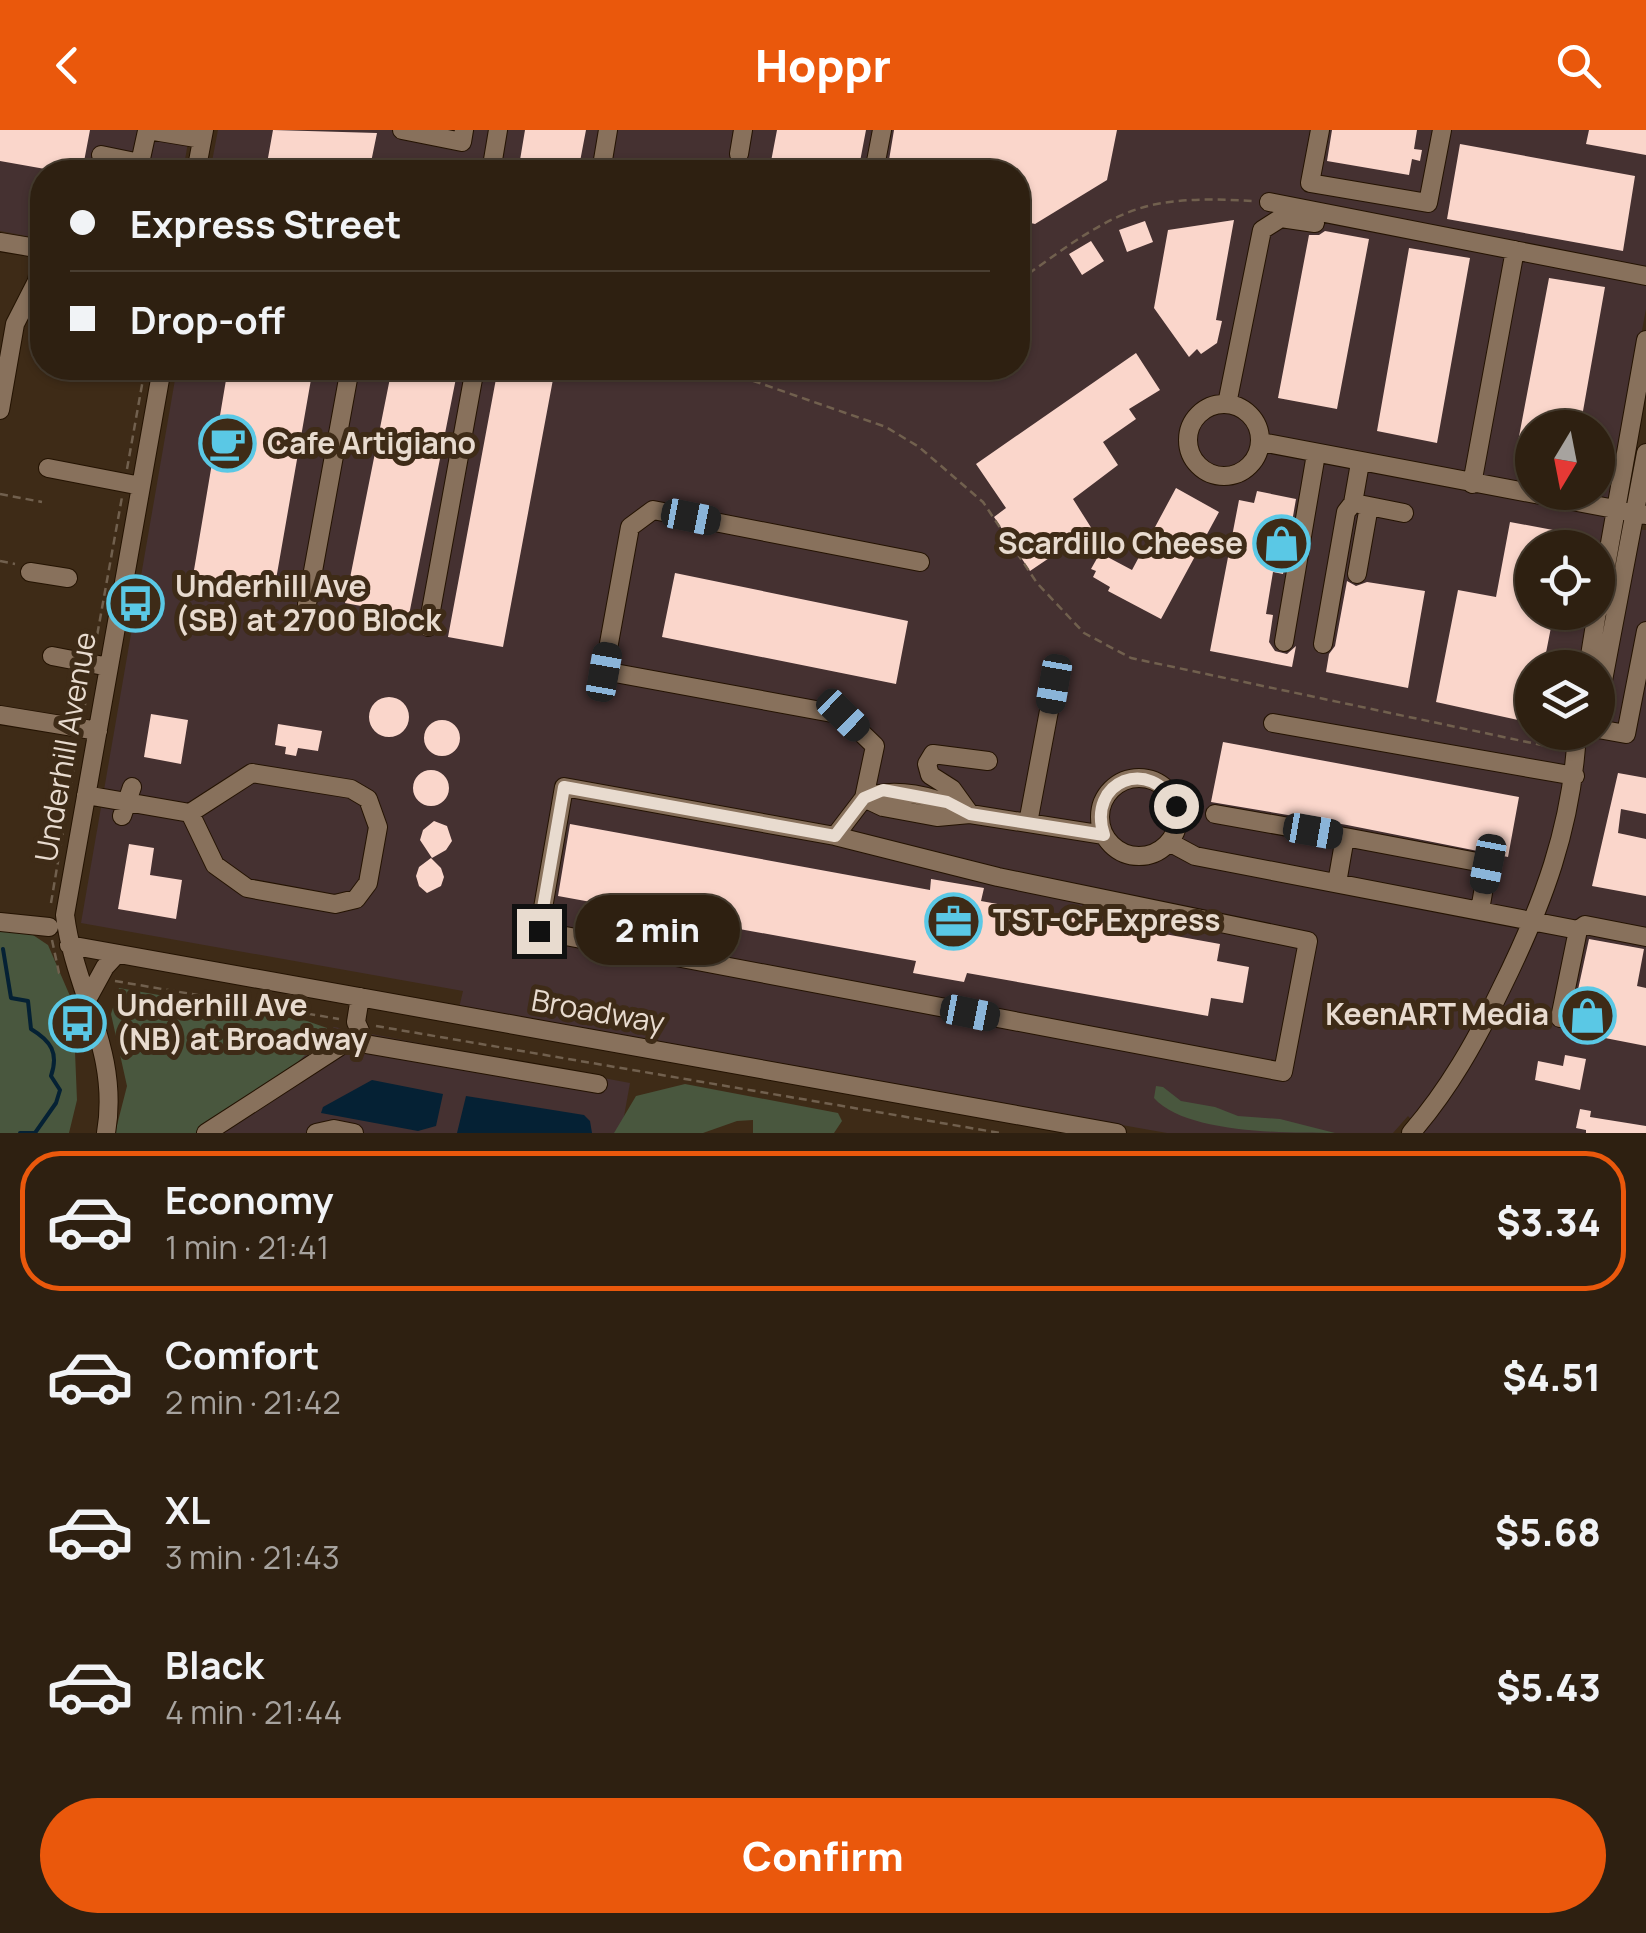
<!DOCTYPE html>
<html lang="en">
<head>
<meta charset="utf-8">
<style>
	:root { --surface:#2e2011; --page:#3a2d1f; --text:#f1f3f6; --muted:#a7a39f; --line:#493e31; --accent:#ea580c }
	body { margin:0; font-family:Manrope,sans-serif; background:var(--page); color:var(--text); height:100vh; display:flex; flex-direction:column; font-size:38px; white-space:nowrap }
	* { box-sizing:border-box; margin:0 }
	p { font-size:32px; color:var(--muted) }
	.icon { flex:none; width:55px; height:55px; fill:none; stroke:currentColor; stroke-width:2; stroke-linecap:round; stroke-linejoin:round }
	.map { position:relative; height:1003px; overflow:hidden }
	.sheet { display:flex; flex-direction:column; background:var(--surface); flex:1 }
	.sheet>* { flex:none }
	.guide { position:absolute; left:30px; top:30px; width:1000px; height:220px; border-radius:40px; box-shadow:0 2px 8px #0004,0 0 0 2px var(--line); display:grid; align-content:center; height:220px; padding:0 40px; background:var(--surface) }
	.needle { width:65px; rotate:190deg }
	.fabs { position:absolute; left:1515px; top:280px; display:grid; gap:20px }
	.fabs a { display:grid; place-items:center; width:100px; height:100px; border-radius:50%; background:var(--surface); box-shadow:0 2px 8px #0004,0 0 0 2px var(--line); font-size:50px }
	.end { position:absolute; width:45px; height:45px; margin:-22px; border:12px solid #e8dbcf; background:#111; box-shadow:0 0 0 5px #111 }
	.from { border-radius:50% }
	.bubble { position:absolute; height:70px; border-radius:35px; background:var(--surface); box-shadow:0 2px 8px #0004,0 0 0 2px var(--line); font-size:32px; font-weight:800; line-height:70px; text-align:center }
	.car { position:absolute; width:30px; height:60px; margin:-30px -15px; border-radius:12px; box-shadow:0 0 8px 2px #0007; background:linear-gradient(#222 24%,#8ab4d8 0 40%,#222 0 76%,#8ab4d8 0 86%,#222 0) }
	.guide b { display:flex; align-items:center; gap:35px; height:95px; font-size:38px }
	.guide b+b { border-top:2px solid var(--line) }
	.guide i { width:25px; height:25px; background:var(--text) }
	ul { padding:18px 0 0; list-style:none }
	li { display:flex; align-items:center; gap:30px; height:140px; margin:0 20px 15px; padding:0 20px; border:5px solid transparent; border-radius:40px }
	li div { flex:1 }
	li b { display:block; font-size:38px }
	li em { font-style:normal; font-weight:800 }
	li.active { border-color:var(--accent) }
	li>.icon { width:90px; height:90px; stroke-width:1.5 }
	.action { display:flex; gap:20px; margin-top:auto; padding:20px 40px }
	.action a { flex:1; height:115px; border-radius:60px; background:var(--accent); color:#fff; font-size:40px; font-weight:800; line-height:115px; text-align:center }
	header { display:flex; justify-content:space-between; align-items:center; height:130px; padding:0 40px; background:var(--accent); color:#fff; font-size:45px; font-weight:800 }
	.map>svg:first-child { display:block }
</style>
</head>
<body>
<header><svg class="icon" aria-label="back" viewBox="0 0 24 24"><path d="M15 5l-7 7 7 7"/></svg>Hoppr<svg class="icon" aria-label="search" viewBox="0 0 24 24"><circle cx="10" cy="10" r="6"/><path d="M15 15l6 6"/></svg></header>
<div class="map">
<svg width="1646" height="1003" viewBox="0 0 1646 1003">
	<rect width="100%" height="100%" fill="#3e2b17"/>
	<!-- industrial -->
	<path fill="#453131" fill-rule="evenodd" d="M 0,0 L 190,0 L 183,42 L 42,42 L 42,109 L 0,101 Z
		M 218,0 L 1646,0 L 1646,179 L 1605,397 L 1646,400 L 1646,1003 L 1423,1003 L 1408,986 L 1393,1003 L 1167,1003 L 459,878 L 463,861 L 81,793 L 177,238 L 1018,238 L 1018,42 L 210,42 ZM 1532,298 L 1598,298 L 1598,362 L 1532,362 ZM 1532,418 L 1598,418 L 1598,482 L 1532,482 ZM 1532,538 L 1598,538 L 1598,602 L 1532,602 Z
		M 334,897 L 630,953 L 621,1003 L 198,1003 Z"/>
	<!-- green -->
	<path fill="#49573e" d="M 0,799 L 27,801 L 48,815 L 73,873 L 77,970 L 69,1003 L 0,1003 Z
		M 119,858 L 307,891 L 327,898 L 327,908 L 315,915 L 291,939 L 200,1003 L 115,1003 L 127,956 L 111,884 Z
		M 685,954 L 838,983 L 842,991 L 834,1003 L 753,1003 L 753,990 L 737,991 L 703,1003 L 614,1003 L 636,966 Z
		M 1156,956 L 1163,957 L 1181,971 L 1215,977 L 1238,986 L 1280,989 L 1335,1003 C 1282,1003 1185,1003 1154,968 Z"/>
	<!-- water -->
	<path fill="#052134" d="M 372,950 L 443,964 L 436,996 L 418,1001 L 321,983 L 323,977 Z
		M 466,966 L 584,985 L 590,991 L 592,1003 L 457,1003 Z"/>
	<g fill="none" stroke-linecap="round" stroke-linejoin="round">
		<!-- stream -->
		<path stroke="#052134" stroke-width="4" d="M 3,819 L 11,868 L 28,871 L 31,899 C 51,911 59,923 51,946 L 60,960 L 56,973 L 35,1003
			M 20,1003 L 34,1003"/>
	</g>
	<!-- building -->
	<path fill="#fad6cb" d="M 0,0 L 90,0 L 82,42 L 62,42 L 0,31 Z
		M 273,0 L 377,3 L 369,42 L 287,42 L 266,39 Z
		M 525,0 L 586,0 L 578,42 L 518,42 Z
		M 777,0 L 866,0 L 858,42 L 769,42 Z
		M 894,0 L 1117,0 L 1107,50 L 1035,94 L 1018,90 L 1018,42 L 887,42 Z
		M 1332,0 L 1417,0 L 1414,19 L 1422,20 L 1420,31 L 1412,29 L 1409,45 L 1327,31 Z
		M 1589,0 L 1646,0 L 1646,25 L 1586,14 Z
		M 1460,14 L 1635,46 L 1623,121 L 1447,89 Z
		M 1234,90 L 1216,190 L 1222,191 L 1217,213 L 1201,224 L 1197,219 L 1189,227 L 1154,178 L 1168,100 Z
		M 1145,91 L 1153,112 L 1127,122 L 1119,100 Z
		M 1325,101 L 1369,109 L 1337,279 L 1278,268 L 1309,105 L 1319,105 Z
		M 1091,111 L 1104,131 L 1082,145 L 1069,124 Z
		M 1409,118 L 1470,128 L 1437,313 L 1377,301 Z
		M 1549,148 L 1605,157 L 1580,298 L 1532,298 L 1532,320 L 1517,317 Z
		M 1136,223 L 1160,260 L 1129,279 L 1136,289 L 1103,312 L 1118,335 L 1073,369 L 1092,399 L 1030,441 L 994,387 L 1006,378 L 976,334 Z
		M 228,238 L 313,238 L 274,461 L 193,446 Z
		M 392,238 L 458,238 L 409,485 L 345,473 Z
		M 498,238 L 554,244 L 503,517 L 448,507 Z
		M 1176,358 L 1219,382 L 1161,489 L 1108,461 L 1110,457 L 1093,447 L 1096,441 L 1091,439 L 1100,423 L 1132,440 Z
		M 1257,361 L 1296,369 L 1283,444 L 1273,442 L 1266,484 L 1273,485 L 1269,512 L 1275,521 L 1287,524 L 1296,516 L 1292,537 L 1210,521 L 1239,370 L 1254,373 Z
		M 1510,392 L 1569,403 L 1566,418 L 1532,418 L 1532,482 L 1554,482 L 1543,538 L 1532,538 L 1532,593 L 1436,572 L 1458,460 L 1496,467 Z
		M 675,443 L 908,491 L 896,554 L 662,507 Z
		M 1347,451 L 1356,456 L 1367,452 L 1425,461 L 1408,558 L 1326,542 L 1329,524 L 1335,516 Z
		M369 587a20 20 0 1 1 40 0a20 20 0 1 1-40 0Z
		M 151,584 L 188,590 L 181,634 L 144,627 Z
		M424 608a18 18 0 1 1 36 0a18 18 0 1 1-36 0Z
		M 278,594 L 322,601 L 318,621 L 298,618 L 296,626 L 285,624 L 286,617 L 275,615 Z
		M 1223,612 L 1519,667 L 1508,727 L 1347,695 L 1211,672 Z
		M413 658a18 18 0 1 1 36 0a18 18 0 1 1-36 0Z
		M 1618,643 L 1646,648 L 1646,684 L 1621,679 L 1618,703 L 1646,709 L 1646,766 L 1592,756 Z
		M 434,691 L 447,696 L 452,711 L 446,720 L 432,728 L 420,710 L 423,700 Z
		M 570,694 L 930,760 L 931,749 L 984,758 L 981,771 L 1220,814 L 1217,831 L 1249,837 L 1243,873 L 1211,868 L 1208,886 L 967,843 L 964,852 L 913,843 L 916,831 L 558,766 Z
		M 129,714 L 154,718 L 150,745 L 182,750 L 176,789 L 118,779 Z
		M 431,728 L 441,738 L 444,747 L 441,756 L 427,763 L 419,756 L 416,746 L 419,737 Z
		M 1589,809 L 1644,819 L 1637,856 L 1646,858 L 1646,916 L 1569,901 Z
		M 1565,925 L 1586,929 L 1580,960 L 1535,950 L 1538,931 L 1563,936 Z
		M 1580,979 L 1591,981 L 1590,987 L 1646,996 L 1646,1003 L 1586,1003 L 1586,1000 L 1576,998 Z"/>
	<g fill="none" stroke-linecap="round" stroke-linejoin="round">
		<defs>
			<path id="minor" d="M 148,0 L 202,9
				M 402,0 L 462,12 L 464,0
				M 1320,0 L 1310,53 L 1428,73 L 1442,0
				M 739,24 L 743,0
				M 101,25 L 140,33 L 147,1
				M 197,36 L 232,42
				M 196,42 L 204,0
				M 491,42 L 498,0
				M 601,42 L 608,0
				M 874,42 L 882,0
				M 1269,72 L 1646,146
				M 0,112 L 42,119
				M 1227,274 L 1262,100 L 1281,88 L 1315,93
				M1188 310a36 36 0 1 1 72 0a36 36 0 1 1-72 0Z
				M 0,280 L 15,194 L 37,151 L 42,122
				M 1261,312 L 1646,385
				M 48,338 L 141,356
				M 1472,354 L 1515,120
				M 1359,374 L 1404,383
				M 30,442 L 68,448
				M 1357,444 L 1369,376
				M 307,474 L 350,238
				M 1598,481 L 1646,210
				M 428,497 L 475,238
				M 1284,512 L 1316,324
				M 1323,514 L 1346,382 L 1353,373 L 1360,333
				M 52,526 L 109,537
				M 1588,538 L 1597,482
				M 1598,577 L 1646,323
				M 0,585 L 98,601
				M 1273,593 L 1575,646
				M 1598,599 L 1626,604 L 1646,501
				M1100 687a39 39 0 1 1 78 0a39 39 0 1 1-78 0Z
				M 86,665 L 190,683 L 252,643 L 351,659 L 368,669 L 378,697 L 368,753 L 356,769 L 335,774 L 247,758 L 215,735 L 190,683
				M 864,668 L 883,677 L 937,687 L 970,684 L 1104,705
				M 864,668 C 894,656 935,666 964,681
				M 970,684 L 952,659 L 930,645 L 927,634 L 933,624 L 988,631
				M 1215,684 L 1345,707 L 1337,753
				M 122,686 L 132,657
				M 1028,693 L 1054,554
				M 835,706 L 998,747 L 1308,811 L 1283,942 L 539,801 L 564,657 L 835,706 L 864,668 L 875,616 L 843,585 L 604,541 L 630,397 L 653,380 L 920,432
				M 1345,707 L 1488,734 L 1480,780
				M 1169,712 L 1195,726 L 1578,800 L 1560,888
				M 0,792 L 49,797
				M 1578,800 L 1585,795 L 1646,807
				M 69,815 L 1117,1003
				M 88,868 L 105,837 L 117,824
				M 359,912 L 360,901 L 356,892 L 360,867
				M 106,1003 C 120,921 75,863 65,785 L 162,238
				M 206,1003 L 348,911 L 598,954
				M 316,1003 L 334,999 L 354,1003
				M 1411,1003 C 1449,959 1476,911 1501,859 C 1543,774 1572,698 1577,602"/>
		</defs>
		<!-- minor casing -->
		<use href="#minor" stroke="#241302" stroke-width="20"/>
		<!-- path -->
		<path stroke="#71604e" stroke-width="2.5" stroke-dasharray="8 5" stroke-linecap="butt" d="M 1018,151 C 1059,123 1103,86 1152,75 C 1185,68 1220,69 1252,71
			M 716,238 L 886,297 L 919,317 L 983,372 L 1037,453 L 1084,503 L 1131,528 L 1560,619
			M 127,339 L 145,238
			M 0,364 L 42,372
			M 0,431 L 15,434
			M 95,517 L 122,367
			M 84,581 L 89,549
			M 1542,615 L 1543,602
			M 51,773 L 78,613
			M 52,810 L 59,843 L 62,844
			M 115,851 L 339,889
			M 376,896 L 1000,1003"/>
		<!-- minor -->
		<use href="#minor" stroke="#88715c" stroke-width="18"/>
	</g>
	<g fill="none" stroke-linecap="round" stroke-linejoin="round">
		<!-- route -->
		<path stroke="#e8dbcf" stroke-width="12" d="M 539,801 L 564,657 L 835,706 L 864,668 L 883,660 L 947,672 L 970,684 L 1104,705 C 1086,651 1151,625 1176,676"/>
	</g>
	<!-- icons -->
	<defs>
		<symbol id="cafe-ring" viewBox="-11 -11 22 22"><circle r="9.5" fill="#3e2b17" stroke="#5ac8e5" stroke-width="1.5"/><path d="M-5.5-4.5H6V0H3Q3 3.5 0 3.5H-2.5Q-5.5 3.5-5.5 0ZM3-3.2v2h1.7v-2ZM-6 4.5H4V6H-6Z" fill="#5ac8e5"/></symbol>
		<symbol id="shop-ring" viewBox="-11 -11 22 22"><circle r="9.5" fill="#3e2b17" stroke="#5ac8e5" stroke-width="1.5"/><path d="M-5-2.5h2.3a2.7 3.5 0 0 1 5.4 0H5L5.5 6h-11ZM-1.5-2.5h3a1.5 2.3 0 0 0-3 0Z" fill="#5ac8e5"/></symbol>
		<symbol id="bus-ring" viewBox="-11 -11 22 22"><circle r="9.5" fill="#3e2b17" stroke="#5ac8e5" stroke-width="1.5"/><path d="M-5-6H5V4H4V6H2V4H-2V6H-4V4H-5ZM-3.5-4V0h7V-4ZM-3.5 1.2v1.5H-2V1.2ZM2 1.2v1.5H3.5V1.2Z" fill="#5ac8e5"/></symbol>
		<symbol id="office-ring" viewBox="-11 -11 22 22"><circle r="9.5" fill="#3e2b17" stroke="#5ac8e5" stroke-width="1.5"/><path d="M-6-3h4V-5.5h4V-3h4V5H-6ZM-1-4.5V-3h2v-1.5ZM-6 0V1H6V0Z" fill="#5ac8e5"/></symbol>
	</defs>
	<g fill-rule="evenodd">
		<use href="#cafe-ring" x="196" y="282" width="63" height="63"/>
		<use href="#shop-ring" x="1250" y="382" width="63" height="63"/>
		<use href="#bus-ring" x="104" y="442" width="63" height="63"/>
		<use href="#office-ring" x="922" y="760" width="63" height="63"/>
		<use href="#shop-ring" x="1556" y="854" width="63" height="63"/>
		<use href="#bus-ring" x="46" y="862" width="63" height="63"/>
	</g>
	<g text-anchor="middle" stroke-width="10" stroke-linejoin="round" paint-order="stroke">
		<!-- poi labels -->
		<g font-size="30" font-weight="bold" fill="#e8dbcf" stroke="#3e2b17" text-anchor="start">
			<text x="267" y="324">Cafe Artigiano</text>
			<text x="1243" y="424" text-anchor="end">Scardillo Cheese</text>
			<text x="175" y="467">Underhill Ave<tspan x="175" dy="34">(SB) at 2700 Block</tspan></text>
			<text x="993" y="801">TST-CF Express</text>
			<text x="116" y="886">Underhill Ave<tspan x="116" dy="34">(NB) at Broadway</tspan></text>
			<text x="1549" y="895" text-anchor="end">KeenART Media</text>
		</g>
		<!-- street labels -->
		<g font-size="30" fill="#e8dbcf" stroke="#3e2b17">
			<text transform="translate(66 617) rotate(-80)" y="10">Underhill Avenue</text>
			<text transform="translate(598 882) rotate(10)" y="10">Broadway</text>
		</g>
	</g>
</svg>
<div class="fabs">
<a><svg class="needle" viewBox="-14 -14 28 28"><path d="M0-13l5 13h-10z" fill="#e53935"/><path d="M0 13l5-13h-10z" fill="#a7a39f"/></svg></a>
<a><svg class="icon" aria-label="locate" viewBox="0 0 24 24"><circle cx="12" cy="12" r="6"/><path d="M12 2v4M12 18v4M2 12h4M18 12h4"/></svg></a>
<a><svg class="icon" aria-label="layers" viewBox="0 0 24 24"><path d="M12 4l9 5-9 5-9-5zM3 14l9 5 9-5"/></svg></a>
</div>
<i class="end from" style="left:1176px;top:676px"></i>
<i class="end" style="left:539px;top:801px"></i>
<div class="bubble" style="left:575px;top:765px;width:165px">2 min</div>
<i class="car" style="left:691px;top:387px;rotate:101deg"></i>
<i class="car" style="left:604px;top:542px;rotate:10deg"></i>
<i class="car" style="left:1054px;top:554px;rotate:190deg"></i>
<i class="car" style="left:843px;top:585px;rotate:134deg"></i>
<i class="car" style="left:1313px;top:701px;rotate:100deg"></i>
<i class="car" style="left:1488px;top:734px;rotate:191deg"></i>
<i class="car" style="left:970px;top:883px;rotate:101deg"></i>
<div class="guide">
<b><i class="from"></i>Express Street</b>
<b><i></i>Drop-off</b>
</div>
</div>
<section class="sheet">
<ul>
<li class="active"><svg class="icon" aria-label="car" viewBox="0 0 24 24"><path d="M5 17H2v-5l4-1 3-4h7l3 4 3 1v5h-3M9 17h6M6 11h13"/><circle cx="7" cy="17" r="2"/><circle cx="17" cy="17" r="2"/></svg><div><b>Economy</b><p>1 min · 21:41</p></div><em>$3.34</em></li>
<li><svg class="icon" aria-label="car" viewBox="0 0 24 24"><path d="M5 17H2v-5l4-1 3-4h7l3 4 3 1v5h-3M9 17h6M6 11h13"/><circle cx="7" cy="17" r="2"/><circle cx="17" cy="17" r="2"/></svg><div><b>Comfort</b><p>2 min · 21:42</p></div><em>$4.51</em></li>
<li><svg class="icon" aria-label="car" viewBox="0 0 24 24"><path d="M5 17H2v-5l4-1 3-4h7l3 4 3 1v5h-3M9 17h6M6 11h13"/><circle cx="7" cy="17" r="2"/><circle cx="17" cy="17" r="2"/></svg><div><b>XL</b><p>3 min · 21:43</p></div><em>$5.68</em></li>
<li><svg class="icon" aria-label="car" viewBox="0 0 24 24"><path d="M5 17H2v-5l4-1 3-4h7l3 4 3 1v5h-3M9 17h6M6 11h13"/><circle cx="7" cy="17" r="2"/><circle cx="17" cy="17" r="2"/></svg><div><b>Black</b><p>4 min · 21:44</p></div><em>$5.43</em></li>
</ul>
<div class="action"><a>Confirm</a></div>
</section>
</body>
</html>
